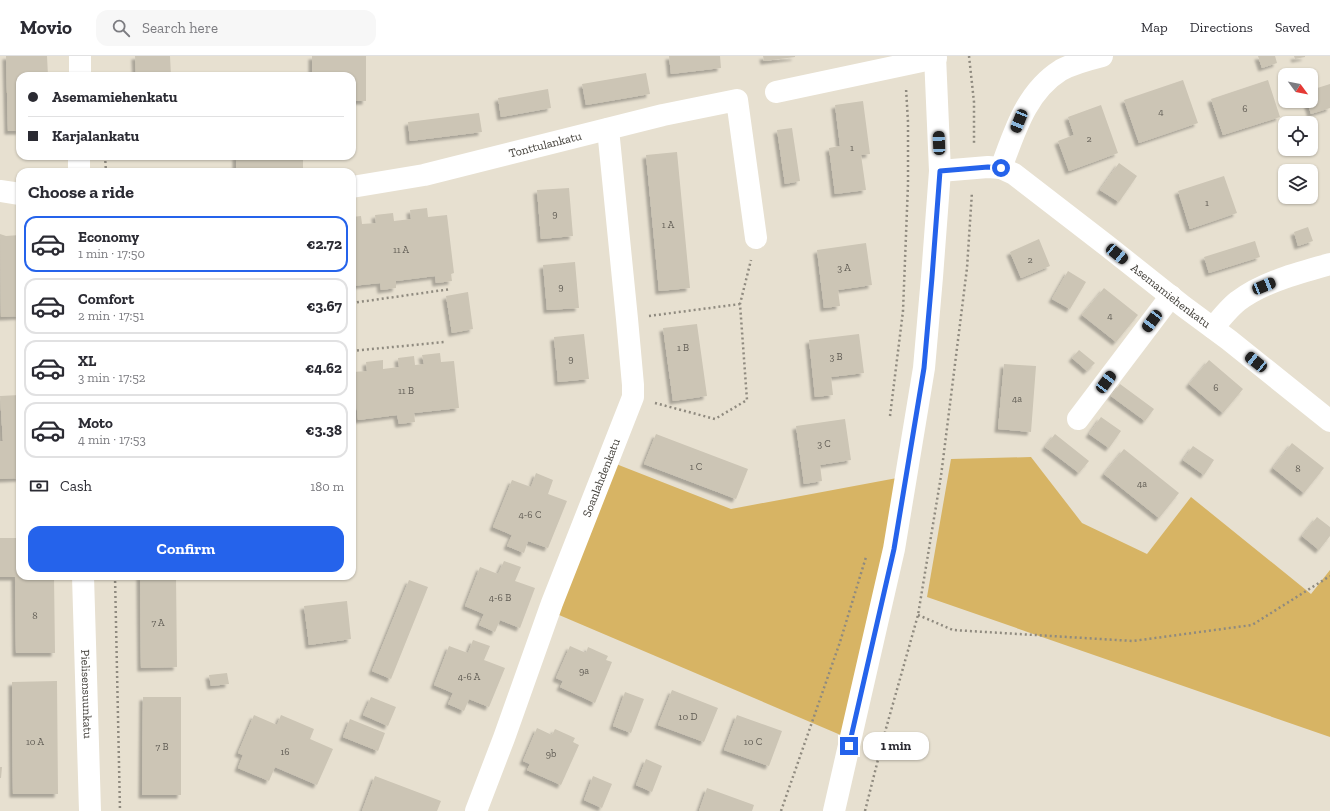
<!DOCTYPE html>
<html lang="en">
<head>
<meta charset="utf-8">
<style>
	:root { --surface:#fff; --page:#f7f7f7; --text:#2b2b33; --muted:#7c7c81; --line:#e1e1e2; --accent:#2563eb }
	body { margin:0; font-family:"Zilla Slab",serif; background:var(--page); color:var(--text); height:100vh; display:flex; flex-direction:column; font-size:15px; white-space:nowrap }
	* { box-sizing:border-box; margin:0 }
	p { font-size:13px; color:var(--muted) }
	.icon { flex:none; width:22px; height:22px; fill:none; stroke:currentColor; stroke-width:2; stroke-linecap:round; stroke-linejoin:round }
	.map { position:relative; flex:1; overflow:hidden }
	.panel { position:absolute; left:16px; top:112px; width:340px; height:412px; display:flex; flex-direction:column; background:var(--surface); border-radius:12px; box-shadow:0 1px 3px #0004 }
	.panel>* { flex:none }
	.hud { position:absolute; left:16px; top:16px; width:340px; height:88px; border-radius:12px; box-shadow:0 1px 3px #0004; display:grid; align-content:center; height:88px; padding:0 12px; background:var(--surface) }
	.needle { width:26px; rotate:122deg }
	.controls { position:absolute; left:1278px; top:12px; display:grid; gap:8px }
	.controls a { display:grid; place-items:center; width:40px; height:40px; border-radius:8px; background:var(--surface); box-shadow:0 1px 3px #0004; font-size:20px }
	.end { position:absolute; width:18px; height:18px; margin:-9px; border:5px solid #2563eb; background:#fff; box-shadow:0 0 0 2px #fff }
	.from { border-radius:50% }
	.bubble { position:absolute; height:28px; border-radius:12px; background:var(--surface); box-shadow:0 1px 3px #0004; font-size:13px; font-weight:700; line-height:28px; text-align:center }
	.car { position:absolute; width:12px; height:24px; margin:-12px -6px; border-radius:5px; box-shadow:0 0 3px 1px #0007; background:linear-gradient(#222 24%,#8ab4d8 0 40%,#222 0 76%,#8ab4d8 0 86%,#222 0) }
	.hud b { display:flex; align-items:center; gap:14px; height:38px; font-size:15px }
	.hud b+b { border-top:1px solid var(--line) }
	.hud i { width:10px; height:10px; background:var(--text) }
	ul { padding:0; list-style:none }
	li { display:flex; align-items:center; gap:12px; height:56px; margin:0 8px 6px; padding:0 4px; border:2px solid var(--line); border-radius:12px }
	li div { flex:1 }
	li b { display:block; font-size:15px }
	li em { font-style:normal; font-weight:700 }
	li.selected { border-color:var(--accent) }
	li>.icon { width:36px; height:36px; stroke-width:1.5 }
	h2 { padding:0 12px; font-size:18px; line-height:48px }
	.pay { display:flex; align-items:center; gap:10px; height:44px; padding:0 12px; font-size:15px }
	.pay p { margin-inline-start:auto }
	.primary-button { display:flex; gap:8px; margin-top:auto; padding:8px 12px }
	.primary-button a { flex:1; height:46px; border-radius:12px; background:var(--accent); color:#fff; font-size:16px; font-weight:700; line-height:46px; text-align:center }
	header { display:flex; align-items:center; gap:24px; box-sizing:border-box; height:56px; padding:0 20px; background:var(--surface); border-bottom:1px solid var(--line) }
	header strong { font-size:19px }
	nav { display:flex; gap:22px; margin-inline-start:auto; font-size:14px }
	.search { width:280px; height:36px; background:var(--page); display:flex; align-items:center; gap:10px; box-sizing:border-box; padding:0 14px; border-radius:12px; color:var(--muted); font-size:15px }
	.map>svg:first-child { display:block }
</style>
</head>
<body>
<header>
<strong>Movio</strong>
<div class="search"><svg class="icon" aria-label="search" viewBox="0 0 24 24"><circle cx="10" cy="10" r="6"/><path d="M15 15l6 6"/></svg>Search here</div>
<nav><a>Map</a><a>Directions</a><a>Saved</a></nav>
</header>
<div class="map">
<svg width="1330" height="755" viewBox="0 0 1330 755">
	<defs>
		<filter id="shadow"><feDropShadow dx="-3.5" dy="3.5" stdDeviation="1" flood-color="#0004"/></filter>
	</defs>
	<rect width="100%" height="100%" fill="#e7e0d0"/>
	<!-- green -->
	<path fill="#d7b464" d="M 1031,401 L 1082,467 L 1147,498 L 1191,441 L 1311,538 L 1330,514 L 1330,681 L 927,541 L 951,403 Z
		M 611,406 L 731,453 L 897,422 L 887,484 L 843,680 L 552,556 Z"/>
	<!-- building -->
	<path fill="#ccc5b5" filter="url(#shadow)" d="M 6,0 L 47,0 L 48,20 L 20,20 L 20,75 L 8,75 Z
		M 135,0 L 170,0 L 171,20 L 136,20 Z
		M 312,0 L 366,0 L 366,45 L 352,45 L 352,20 L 312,20 Z
		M 669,0 L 720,0 L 721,12 L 671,18 Z
		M 763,0 L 795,0 L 795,1 L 764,5 Z
		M 1258,0 L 1275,0 L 1277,7 L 1262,12 Z
		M 1294,0 L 1305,0 L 1305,1 L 1295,3 Z
		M 646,17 L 650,38 L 586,49 L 582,28 Z
		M 1183,24 L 1198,67 L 1139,87 L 1124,44 Z
		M 1268,24 L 1280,61 L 1223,79 L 1211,43 Z
		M 1330,28 L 1330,52 L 1311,58 L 1307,45 L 1311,45 L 1311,34 Z
		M 548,33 L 551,52 L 501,61 L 498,42 Z
		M 863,45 L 870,98 L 861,99 L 866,134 L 835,138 L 829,92 L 840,90 L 835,49 Z
		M 1101,49 L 1118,97 L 1069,115 L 1058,85 L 1074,79 L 1068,61 Z
		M 479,57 L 482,76 L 410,85 L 408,66 Z
		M 792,72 L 800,125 L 785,128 L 777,74 Z
		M 677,96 L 690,232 L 659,235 L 646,99 Z
		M 236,100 L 303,100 L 303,115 L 236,116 Z
		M 1119,107 L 1137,120 L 1119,146 L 1100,134 Z
		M 1224,120 L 1237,157 L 1190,173 L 1178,135 Z
		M 569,132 L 573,180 L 541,183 L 537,134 Z
		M 427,152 L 428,161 L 447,159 L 454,217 L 451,218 L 452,225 L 436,227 L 435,220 L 396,225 L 396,232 L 381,234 L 380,227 L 352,230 L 352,161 L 361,160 L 362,168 L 376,167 L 375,159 L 393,157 L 394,165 L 411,163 L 410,154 Z
		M 1308,171 L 1313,185 L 1298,190 L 1294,176 Z
		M 0,178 L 6,180 L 20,179 L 20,260 L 1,261 Z
		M 1039,183 L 1050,210 L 1021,222 L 1010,196 Z
		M 1255,185 L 1260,201 L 1209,217 L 1204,201 Z
		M 866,187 L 872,229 L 838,234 L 840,250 L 824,252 L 817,194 Z
		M 575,206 L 579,252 L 547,254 L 543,209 Z
		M 1068,215 L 1086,226 L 1070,253 L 1052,243 Z
		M 1104,232 L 1138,259 L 1116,286 L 1082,259 Z
		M 468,236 L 473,273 L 452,277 L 446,240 Z
		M 697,268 L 707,340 L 673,345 L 663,272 Z
		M 584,278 L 589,323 L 558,326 L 554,281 Z
		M 859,278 L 864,317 L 831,321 L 833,339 L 815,341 L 809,284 Z
		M 1079,294 L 1095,307 L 1087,315 L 1072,302 Z
		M 440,297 L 441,306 L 454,305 L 459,352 L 414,357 L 415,366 L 399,368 L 397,359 L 358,364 L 353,316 L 367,315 L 366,306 L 383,304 L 383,313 L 399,311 L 398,302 L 414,300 L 415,309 L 424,308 L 422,299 Z
		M 1209,304 L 1243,333 L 1223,357 L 1189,328 Z
		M 1004,308 L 1036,310 L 1031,376 L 998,373 Z
		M 1120,328 L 1154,353 L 1145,365 L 1111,340 Z
		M 20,339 L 20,422 L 0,423 L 0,385 L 3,385 L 0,340 Z
		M 1101,361 L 1121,375 L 1109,392 L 1089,378 Z
		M 845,363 L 851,404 L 820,409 L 822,425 L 804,428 L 796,370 Z
		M 656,378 L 748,413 L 736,443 L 644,408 Z
		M 1055,378 L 1089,405 L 1079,417 L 1045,391 Z
		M 1292,387 L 1324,412 L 1304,437 L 1273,412 Z
		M 1193,390 L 1214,404 L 1204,419 L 1183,404 Z
		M 1124,393 L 1179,437 L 1159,462 L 1104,418 Z
		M 536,417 L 553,424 L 548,438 L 567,445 L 548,492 L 528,485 L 524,497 L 507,490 L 512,479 L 493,471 L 512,424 L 531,431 Z
		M 1317,461 L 1330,471 L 1330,480 L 1319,494 L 1302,480 Z
		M 0,482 L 20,482 L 20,520 L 54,520 L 55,597 L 16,597 L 15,521 L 0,521 Z
		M 504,505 L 521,511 L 515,525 L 535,532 L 520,572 L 500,564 L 495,576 L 479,569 L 484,558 L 465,550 L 480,511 L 498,518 Z
		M 140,520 L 176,520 L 177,611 L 141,612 Z
		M 409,524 L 428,531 L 391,623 L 372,615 Z
		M 347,545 L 351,583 L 309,589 L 304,550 Z
		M 473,584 L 490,590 L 484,604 L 505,612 L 489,651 L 469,643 L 464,655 L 448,648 L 453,637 L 434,629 L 449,590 L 468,597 Z
		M 570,590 L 586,597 L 588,591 L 608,600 L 606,604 L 612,606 L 595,647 L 560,631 L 563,625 L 556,622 Z
		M 227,617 L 229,628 L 211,630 L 209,619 Z
		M 57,625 L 58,738 L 13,738 L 12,626 Z
		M 672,634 L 718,652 L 704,686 L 658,669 Z
		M 625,636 L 644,643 L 631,677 L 613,670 Z
		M 143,641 L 181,641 L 181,739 L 142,739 Z
		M 371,641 L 396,651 L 388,670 L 363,659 Z
		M 254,659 L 277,669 L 281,659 L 314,673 L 310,683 L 333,693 L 317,729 L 275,711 L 269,725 L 238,712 L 243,699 L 238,697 Z
		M 737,659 L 782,675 L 769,710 L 724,694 Z
		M 350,663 L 385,677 L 378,695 L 343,681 Z
		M 537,672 L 552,679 L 555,673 L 575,682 L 573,686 L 579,689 L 561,729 L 527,714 L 530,708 L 523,705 Z
		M 646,703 L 662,710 L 652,736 L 636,729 Z
		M 0,711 L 2,711 L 1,722 L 0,722 Z
		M 375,720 L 441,745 L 437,755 L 362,755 Z
		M 593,720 L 612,728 L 602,752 L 584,744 Z
		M 707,732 L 754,749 L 752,755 L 699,755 Z"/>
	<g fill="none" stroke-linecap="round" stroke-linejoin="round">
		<!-- path -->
		<path stroke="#8f8a7f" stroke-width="2.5" stroke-dasharray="2 3" stroke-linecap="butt" d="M 969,0 L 974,46 L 974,89
			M 105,100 L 106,116
			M 352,247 L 451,233
			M 649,260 L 740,248
			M 352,295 L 444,286
			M 655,347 L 715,363 L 747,344 L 740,248 L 751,204
			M 890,360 L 903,255 L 908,128 L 908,66 L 906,32
			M 115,520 L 120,755
			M 918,559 L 953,574 L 1133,585 L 1252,569 L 1330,520
			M 781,755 L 840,586 L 866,501
			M 865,755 L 885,676 L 918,559 L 941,420 L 967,212 L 972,136"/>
		<!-- minor -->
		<g stroke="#fff" stroke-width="22">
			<path d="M 80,0 L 80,20"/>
			<path d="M 776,36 L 936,2"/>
			<path d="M 1001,112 C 1015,75 1026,36 1061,14 C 1072,8 1090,3 1102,0"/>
			<path id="s1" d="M 940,115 L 988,111 L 1001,112 L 1014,118 L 1106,189 L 1183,250 L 1229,284 L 1330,365"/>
			<path d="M 79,116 L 79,100"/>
			<path id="s2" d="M 352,131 L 424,119 L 663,59 L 737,44 L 756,182"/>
			<path d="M 0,135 L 20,138"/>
			<path d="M 1213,272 C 1221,262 1229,252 1238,245 C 1265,225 1299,217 1330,208"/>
			<path d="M 1078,363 L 1171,240"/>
			<path id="s3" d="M 83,520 L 90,755"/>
			<path id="s4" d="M 476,755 L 504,682 L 552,547 L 633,341 L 633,329 L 627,263 L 608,73"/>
		</g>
		<!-- major -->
		<path stroke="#fff" stroke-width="22" d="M 834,755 L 894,493 L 924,312 L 932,221 L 940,115 L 935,0"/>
	</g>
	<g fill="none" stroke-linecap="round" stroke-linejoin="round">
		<!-- route -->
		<path stroke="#2563eb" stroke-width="5" d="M 849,690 L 894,493 L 924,312 L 932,221 L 940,115 L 988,111 L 1001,112"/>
	</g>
	<g text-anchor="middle" stroke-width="3" stroke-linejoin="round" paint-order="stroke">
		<!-- number labels -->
		<g font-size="10" fill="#625e56">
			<text x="1245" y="56">6</text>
			<text x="1161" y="59">4</text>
			<text x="1089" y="86">2</text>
			<text x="852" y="95">1</text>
			<text x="1207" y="150">1</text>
			<text x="555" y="161">9</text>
			<text x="668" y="172">1 A</text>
			<text x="401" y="197">11 A</text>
			<text x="1030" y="207">2</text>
			<text x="844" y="215">3 A</text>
			<text x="561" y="234">9</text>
			<text x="1110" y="263">4</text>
			<text x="683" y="295">1 B</text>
			<text x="836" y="304">3 B</text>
			<text x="571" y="306">9</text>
			<text x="1216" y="335">6</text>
			<text x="406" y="338">11 B</text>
			<text x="1017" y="346">4a</text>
			<text x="824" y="391">3 C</text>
			<text x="696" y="414">1 C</text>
			<text x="1298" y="416">8</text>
			<text x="1142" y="431">4a</text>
			<text x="530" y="462">4-6 C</text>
			<text x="500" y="545">4-6 B</text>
			<text x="35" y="563">8</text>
			<text x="158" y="570">7 A</text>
			<text x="584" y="618">9a</text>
			<text x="469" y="624">4-6 A</text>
			<text x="688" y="664">10 D</text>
			<text x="35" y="689">10 A</text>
			<text x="753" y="689">10 C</text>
			<text x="162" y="694">7 B</text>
			<text x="285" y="699">16</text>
			<text x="551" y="701">9b</text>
		</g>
		<!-- street labels -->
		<g font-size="12" fill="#3f3c36" stroke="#fff">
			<text dy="4" stroke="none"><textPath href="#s2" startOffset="198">Tonttulankatu</textPath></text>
			<text dy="4" stroke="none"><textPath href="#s1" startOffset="274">Asemamiehenkatu</textPath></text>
			<text dy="4" stroke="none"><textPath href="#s4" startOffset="356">Soanlahdenkatu</textPath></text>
			<text dy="4" stroke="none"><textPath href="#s3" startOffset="118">Pielisensuunkatu</textPath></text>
		</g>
	</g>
</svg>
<div class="controls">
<a><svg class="needle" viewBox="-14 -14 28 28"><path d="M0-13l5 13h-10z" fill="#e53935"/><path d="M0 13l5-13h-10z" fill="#7c7c81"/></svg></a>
<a><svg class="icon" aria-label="locate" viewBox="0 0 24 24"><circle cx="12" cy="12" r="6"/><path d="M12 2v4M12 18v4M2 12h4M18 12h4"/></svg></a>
<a><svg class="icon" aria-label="layers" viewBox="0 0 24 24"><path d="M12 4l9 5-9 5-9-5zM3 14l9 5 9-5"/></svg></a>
</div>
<i class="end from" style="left:1001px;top:112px"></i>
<i class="end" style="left:849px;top:690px"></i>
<div class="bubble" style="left:863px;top:676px;width:66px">1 min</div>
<i class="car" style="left:1019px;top:65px;rotate:202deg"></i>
<i class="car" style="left:939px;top:87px;rotate:358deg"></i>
<i class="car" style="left:1117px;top:198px;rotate:129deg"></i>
<i class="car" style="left:1264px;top:230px;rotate:68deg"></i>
<i class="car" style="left:1152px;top:265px;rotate:217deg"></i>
<i class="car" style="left:1256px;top:306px;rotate:309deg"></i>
<i class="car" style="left:1106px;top:326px;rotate:37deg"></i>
<div class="hud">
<b><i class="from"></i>Asemamiehenkatu</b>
<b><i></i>Karjalankatu</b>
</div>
<section class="panel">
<h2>Choose a ride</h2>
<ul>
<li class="selected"><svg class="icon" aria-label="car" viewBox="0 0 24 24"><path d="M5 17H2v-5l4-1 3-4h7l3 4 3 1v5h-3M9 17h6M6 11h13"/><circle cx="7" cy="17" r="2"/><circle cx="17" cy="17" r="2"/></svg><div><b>Economy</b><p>1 min · 17:50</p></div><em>€2.72</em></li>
<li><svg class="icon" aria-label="car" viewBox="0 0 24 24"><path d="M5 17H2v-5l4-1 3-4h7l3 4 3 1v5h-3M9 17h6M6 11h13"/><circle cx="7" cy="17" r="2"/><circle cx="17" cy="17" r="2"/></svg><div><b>Comfort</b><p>2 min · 17:51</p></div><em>€3.67</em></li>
<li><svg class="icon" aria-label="car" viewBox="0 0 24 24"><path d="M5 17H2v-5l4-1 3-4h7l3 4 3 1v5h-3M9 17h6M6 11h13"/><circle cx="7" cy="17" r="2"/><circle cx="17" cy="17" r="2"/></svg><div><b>XL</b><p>3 min · 17:52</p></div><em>€4.62</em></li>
<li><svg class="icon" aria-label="car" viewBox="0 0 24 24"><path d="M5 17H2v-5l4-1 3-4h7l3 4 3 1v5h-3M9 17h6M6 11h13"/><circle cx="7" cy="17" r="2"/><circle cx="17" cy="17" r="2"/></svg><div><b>Moto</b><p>4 min · 17:53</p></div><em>€3.38</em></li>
</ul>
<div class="pay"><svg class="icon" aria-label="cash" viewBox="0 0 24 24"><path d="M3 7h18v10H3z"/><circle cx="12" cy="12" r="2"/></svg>Cash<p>180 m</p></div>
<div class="primary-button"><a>Confirm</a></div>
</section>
</div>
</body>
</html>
